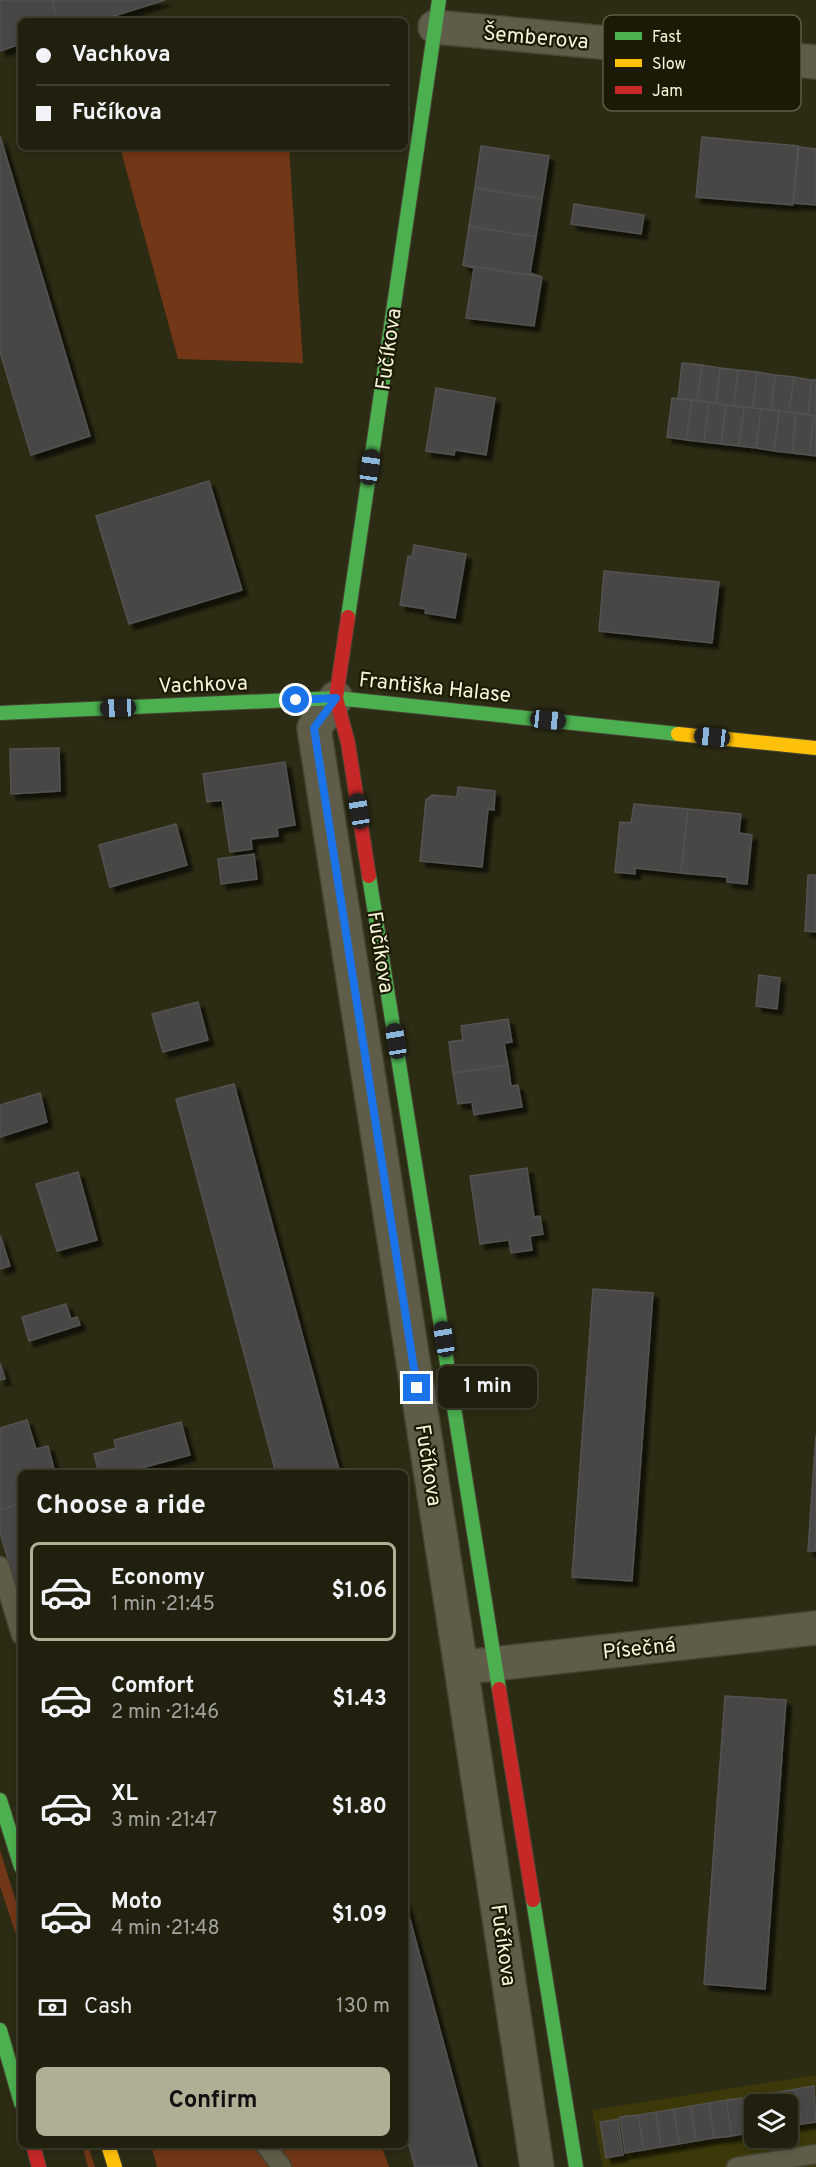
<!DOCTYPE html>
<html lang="en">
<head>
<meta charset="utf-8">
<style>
	:root { --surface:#21200f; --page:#2d2d1d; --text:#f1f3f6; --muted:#a2a39e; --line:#3e3e2f; --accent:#b0ae94 }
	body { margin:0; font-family:Overpass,sans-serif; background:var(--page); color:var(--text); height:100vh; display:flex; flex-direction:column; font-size:22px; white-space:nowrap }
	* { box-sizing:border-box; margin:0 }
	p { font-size:20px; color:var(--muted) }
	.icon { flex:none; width:33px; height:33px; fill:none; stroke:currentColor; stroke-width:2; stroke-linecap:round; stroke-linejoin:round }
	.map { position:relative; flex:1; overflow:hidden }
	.sheet { position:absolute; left:18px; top:1470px; width:390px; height:678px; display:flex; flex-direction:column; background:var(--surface); border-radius:9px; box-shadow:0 3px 9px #0003,0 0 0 2px var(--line) }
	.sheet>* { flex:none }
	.hud { position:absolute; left:18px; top:18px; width:390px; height:132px; border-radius:9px; box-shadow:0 3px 9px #0003,0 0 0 2px var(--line); display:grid; align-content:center; height:132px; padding:0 18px; background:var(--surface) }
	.tools { position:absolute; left:744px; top:2094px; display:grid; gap:12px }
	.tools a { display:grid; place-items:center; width:54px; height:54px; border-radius:9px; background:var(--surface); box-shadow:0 3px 9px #0003,0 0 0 2px var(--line); font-size:30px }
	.end { position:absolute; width:27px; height:27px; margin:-14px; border:8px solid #1a73e8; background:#fff; box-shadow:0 0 0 3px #fff }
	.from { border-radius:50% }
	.bubble { position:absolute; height:42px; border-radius:9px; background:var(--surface); box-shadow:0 3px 9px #0003,0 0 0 2px var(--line); font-size:20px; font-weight:700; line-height:42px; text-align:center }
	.car { position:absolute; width:18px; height:36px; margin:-18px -9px; border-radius:8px; box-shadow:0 0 4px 2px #0007; background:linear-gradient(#222 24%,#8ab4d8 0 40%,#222 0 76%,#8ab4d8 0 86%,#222 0) }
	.hud b { display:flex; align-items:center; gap:21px; height:57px; font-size:22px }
	.hud b+b { border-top:2px solid var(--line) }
	.hud i { width:15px; height:15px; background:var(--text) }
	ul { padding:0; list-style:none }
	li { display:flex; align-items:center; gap:18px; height:99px; margin:0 12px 9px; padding:0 6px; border:3px solid transparent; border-radius:9px }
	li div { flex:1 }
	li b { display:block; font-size:22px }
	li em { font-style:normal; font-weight:700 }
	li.on { border-color:var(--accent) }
	li>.icon { width:54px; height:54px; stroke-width:1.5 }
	h2 { padding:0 18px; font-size:27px; line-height:72px }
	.pay { display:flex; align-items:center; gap:15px; height:66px; padding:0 18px; font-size:22px }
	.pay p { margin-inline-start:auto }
	.button { display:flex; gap:12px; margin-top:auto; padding:12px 18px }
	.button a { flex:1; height:69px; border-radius:9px; background:var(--accent); color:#111; font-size:24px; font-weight:700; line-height:69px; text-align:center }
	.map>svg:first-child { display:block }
</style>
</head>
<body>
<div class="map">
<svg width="816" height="2167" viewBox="0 0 816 2167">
	<defs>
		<filter id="shadow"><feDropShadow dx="5.5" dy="5.5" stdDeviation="1.5" flood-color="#0009"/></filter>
	</defs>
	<rect width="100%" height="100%" fill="#2c2b14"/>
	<!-- built -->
	<path fill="#3c3809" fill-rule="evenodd" d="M 816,2075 L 816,2167 L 603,2167 L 592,2110 ZM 754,2104 L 788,2104 L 788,2138 L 754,2138 Z"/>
	<!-- green -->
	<path fill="#723717" d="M 120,147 L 289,147 L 303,363 L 178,359 Z
		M 0,1850 L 21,1918 L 21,1950 L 0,1886 Z
		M 82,2145 L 88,2145 L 95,2167 L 88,2167 Z
		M 151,2145 L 381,2145 L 389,2167 L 157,2167 Z"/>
	<!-- building -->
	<path fill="#484745" stroke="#525251" stroke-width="1.5" filter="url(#shadow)" d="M 0,0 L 52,0 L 58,21 L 21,21 L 21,44 L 0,51 Z
		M 52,0 L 165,0 L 98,21 L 58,21 Z
		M 0,136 L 90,436 L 31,455 L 0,352 Z
		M 702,137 L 798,146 L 793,205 L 696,197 Z
		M 481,146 L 549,156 L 542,199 L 475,188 Z
		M 799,147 L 816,149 L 816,205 L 793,203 Z
		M 475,188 L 542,199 L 536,237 L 469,226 Z
		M 574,204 L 644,215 L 641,234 L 571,224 Z
		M 469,226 L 536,237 L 530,273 L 542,277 L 463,265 Z
		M 463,265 L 542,277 L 534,326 L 466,318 L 474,268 Z
		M 682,363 L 702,365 L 697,401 L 678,399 Z
		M 702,365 L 720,368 L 716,403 L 697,401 Z
		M 720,368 L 738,370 L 734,406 L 716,403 Z
		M 738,370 L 757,372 L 753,408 L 734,406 Z
		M 757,372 L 775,375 L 771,410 L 753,408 Z
		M 775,375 L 794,377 L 789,412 L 771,410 Z
		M 794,377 L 812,380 L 808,415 L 789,412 Z
		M 812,380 L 816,380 L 816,416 L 808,415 Z
		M 436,388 L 495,398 L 486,455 L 455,450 L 454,455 L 426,451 Z
		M 672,398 L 692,400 L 686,440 L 667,437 Z
		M 692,400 L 709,402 L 704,442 L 686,440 Z
		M 709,402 L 726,405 L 721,444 L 704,442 Z
		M 726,405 L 744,407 L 739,446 L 721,444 Z
		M 744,407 L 761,409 L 756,448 L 739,446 Z
		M 761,409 L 779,411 L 774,451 L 756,448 Z
		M 779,411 L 796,413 L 792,453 L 774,451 Z
		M 796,413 L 814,416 L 809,455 L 792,453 Z
		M 814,416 L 816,416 L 816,456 L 809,455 Z
		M 209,481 L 242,590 L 129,624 L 96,516 Z
		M 414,545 L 466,554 L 455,618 L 425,613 L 426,609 L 400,605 L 408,556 L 412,557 Z
		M 604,571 L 719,582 L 712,643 L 599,631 Z
		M 59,748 L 60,791 L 11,794 L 10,749 Z
		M 285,762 L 295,825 L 277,828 L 278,836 L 251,839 L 252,849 L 230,852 L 222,800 L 207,802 L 203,774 Z
		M 458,787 L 495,791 L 494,810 L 488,809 L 482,867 L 420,861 L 426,800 L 432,795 L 457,797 Z
		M 634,804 L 688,809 L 681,873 L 635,868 L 635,874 L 615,872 L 620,822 L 631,823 Z
		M 688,809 L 741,814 L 739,833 L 752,835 L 747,884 L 727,882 L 727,877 L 681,873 Z
		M 176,824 L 187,865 L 110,887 L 99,845 Z
		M 254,854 L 257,879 L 221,884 L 218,859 Z
		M 808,875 L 816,875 L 816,932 L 805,931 Z
		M 759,975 L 780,978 L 777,1009 L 756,1006 Z
		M 198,1002 L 208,1040 L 163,1052 L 152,1014 Z
		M 508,1019 L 512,1042 L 504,1043 L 508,1065 L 453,1073 L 449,1042 L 463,1040 L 461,1026 Z
		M 508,1065 L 511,1086 L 518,1085 L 522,1107 L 474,1115 L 472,1102 L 458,1104 L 453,1073 Z
		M 234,1084 L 336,1459 L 340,1473 L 276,1473 L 176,1099 Z
		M 40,1093 L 47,1122 L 0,1137 L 0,1105 Z
		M 527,1168 L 534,1217 L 540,1216 L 543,1234 L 530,1236 L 532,1250 L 511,1253 L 509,1240 L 480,1244 L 470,1176 Z
		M 78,1172 L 97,1240 L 57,1251 L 36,1184 Z
		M 0,1235 L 10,1266 L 0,1269 Z
		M 593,1289 L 653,1293 L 632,1581 L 572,1577 Z
		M 66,1304 L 71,1319 L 77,1317 L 80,1325 L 29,1341 L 22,1317 Z
		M 0,1363 L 5,1379 L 0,1380 Z
		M 27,1420 L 36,1449 L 48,1446 L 54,1469 L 62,1473 L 21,1473 L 21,1503 L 0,1510 L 0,1428 Z
		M 181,1422 L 190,1455 L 123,1473 L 99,1473 L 94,1454 L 116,1448 L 114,1440 Z
		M 816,1435 L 816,1551 L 808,1551 Z
		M 21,1503 L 21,1585 L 16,1586 L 0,1533 L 0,1510 Z
		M 725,1696 L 786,1700 L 765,1989 L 704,1984 Z
		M 405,1901 L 433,2004 L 477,2167 L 415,2167 L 405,2131 Z
		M 814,2086 L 816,2122 L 802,2124 L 796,2089 Z
		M 796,2089 L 802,2124 L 788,2126 L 788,2104 L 781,2104 L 779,2092 Z
		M 779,2092 L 781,2104 L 763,2104 L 761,2094 Z
		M 761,2094 L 763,2104 L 754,2104 L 754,2132 L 749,2133 L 744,2098 Z
		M 744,2098 L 749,2133 L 732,2136 L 726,2100 Z
		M 726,2100 L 732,2136 L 714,2138 L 709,2103 Z
		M 709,2103 L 714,2138 L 696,2141 L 691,2106 Z
		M 691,2106 L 696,2141 L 679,2144 L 674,2109 Z
		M 674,2109 L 679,2144 L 661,2147 L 656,2112 Z
		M 656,2112 L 661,2147 L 644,2150 L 638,2115 Z
		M 638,2115 L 644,2150 L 625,2153 L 620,2117 Z
		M 618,2119 L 623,2155 L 606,2158 L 600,2122 Z"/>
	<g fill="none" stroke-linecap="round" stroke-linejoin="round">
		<defs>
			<path id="lane" d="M 0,1566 L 21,1635
				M 265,2145 L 282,2167
				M 736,2167 L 816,2154"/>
			<path id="street" d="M 435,27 L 816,62
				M 336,698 L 314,728 L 461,1667 L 537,2167
				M 466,1667 L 816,1628"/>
			<path id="fast" d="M 348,617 L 439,0
				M 0,713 L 336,698 L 678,734
				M 369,876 L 499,1689
				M 0,1800 L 21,1867
				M 533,1900 L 576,2167
				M 0,2030 L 21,2103"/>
			<path id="slow" d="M 678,734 L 816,748
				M 108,2145 L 115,2167"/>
			<path id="jam" d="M 348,617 L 336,698 L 348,743 L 369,876
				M 499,1689 L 533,1900
				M 33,2145 L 39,2167"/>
		</defs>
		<!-- lane casing -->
		<use href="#lane" stroke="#464533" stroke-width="21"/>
		<!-- street casing -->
		<use href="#street" stroke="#464533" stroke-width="36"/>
		<!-- fast casing -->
		<use href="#fast" stroke="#464533" stroke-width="16"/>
		<!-- slow casing -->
		<use href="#slow" stroke="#464533" stroke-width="16"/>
		<!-- jam casing -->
		<use href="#jam" stroke="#464533" stroke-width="16"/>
		<!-- lane -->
		<use href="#lane" stroke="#5f5d4a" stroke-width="18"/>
		<!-- street -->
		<use href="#street" stroke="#5f5d4a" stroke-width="33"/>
		<!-- fast -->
		<use href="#fast" stroke="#4caf50" stroke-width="14"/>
		<!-- slow -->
		<use href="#slow" stroke="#ffc107" stroke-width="14"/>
		<!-- jam -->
		<use href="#jam" stroke="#c62828" stroke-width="14"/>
	</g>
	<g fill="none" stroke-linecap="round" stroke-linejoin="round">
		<!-- route -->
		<path stroke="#1a73e8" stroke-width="8" d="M 296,700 L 336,698 L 314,728 L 417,1388"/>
	</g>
	<g text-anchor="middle" stroke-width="4.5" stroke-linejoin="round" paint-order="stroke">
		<!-- street labels -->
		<g font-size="21" fill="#f7f5d9" stroke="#1c1a05">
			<text transform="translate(536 37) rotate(5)" y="7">Šemberova</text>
			<text transform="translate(388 349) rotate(-82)" y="7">Fučíkova</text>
			<text transform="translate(203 684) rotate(-2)" y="7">Vachkova</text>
			<text transform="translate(435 687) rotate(6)" y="7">Františka Halase</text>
			<text transform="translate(381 952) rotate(81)" y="7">Fučíkova</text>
			<text transform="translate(429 1465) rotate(81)" y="7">Fučíkova</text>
			<text transform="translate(639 1648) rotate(-6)" y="7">Písečná</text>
			<text transform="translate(504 1945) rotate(82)" y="7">Fučíkova</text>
		</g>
	</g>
	<!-- legend -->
	<rect x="603" y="15" width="198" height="96" rx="9" fill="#1c1a05" stroke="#5e5c45" stroke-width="1.5"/>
	<rect x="615" y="32" width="27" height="8" fill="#4caf50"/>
	<rect x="615" y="59" width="27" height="8" fill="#ffc107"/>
	<rect x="615" y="86" width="27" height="8" fill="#c62828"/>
	<g font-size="16" fill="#f7f5d9">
		<text x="652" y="42">Fast</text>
		<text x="652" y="69">Slow</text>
		<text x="652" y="96">Jam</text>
	</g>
</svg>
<div class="tools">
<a><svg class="icon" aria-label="layers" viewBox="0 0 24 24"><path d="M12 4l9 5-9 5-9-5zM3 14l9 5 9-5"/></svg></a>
</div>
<i class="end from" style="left:296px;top:700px"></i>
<i class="end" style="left:417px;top:1388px"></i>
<div class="bubble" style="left:438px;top:1366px;width:99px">1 min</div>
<i class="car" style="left:370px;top:467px;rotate:8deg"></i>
<i class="car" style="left:118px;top:708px;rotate:268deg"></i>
<i class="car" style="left:548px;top:720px;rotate:96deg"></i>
<i class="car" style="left:712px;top:737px;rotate:276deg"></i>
<i class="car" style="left:359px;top:811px;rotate:351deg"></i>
<i class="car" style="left:396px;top:1041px;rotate:351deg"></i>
<i class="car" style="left:444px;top:1339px;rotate:351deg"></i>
<div class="hud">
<b><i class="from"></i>Vachkova</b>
<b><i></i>Fučíkova</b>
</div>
<section class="sheet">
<h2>Choose a ride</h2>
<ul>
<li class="on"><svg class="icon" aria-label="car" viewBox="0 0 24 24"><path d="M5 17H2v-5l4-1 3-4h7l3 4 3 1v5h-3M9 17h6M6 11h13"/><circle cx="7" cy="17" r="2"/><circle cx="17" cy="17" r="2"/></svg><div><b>Economy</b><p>1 min · 21:45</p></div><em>$1.06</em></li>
<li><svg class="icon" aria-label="car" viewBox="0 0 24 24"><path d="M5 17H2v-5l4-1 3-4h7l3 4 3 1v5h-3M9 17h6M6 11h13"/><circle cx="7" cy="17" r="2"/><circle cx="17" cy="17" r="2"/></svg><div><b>Comfort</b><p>2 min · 21:46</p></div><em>$1.43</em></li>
<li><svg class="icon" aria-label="car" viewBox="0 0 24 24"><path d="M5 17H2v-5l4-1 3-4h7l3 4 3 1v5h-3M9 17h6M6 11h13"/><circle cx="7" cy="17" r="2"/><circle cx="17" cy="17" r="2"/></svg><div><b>XL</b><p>3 min · 21:47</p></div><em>$1.80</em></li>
<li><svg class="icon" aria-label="car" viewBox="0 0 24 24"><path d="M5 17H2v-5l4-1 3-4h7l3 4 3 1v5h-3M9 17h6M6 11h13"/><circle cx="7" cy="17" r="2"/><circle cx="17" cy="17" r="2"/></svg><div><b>Moto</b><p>4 min · 21:48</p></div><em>$1.09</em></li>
</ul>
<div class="pay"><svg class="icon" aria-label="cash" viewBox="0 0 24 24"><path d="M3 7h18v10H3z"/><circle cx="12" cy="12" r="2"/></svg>Cash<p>130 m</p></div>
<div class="button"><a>Confirm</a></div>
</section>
</div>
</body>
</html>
